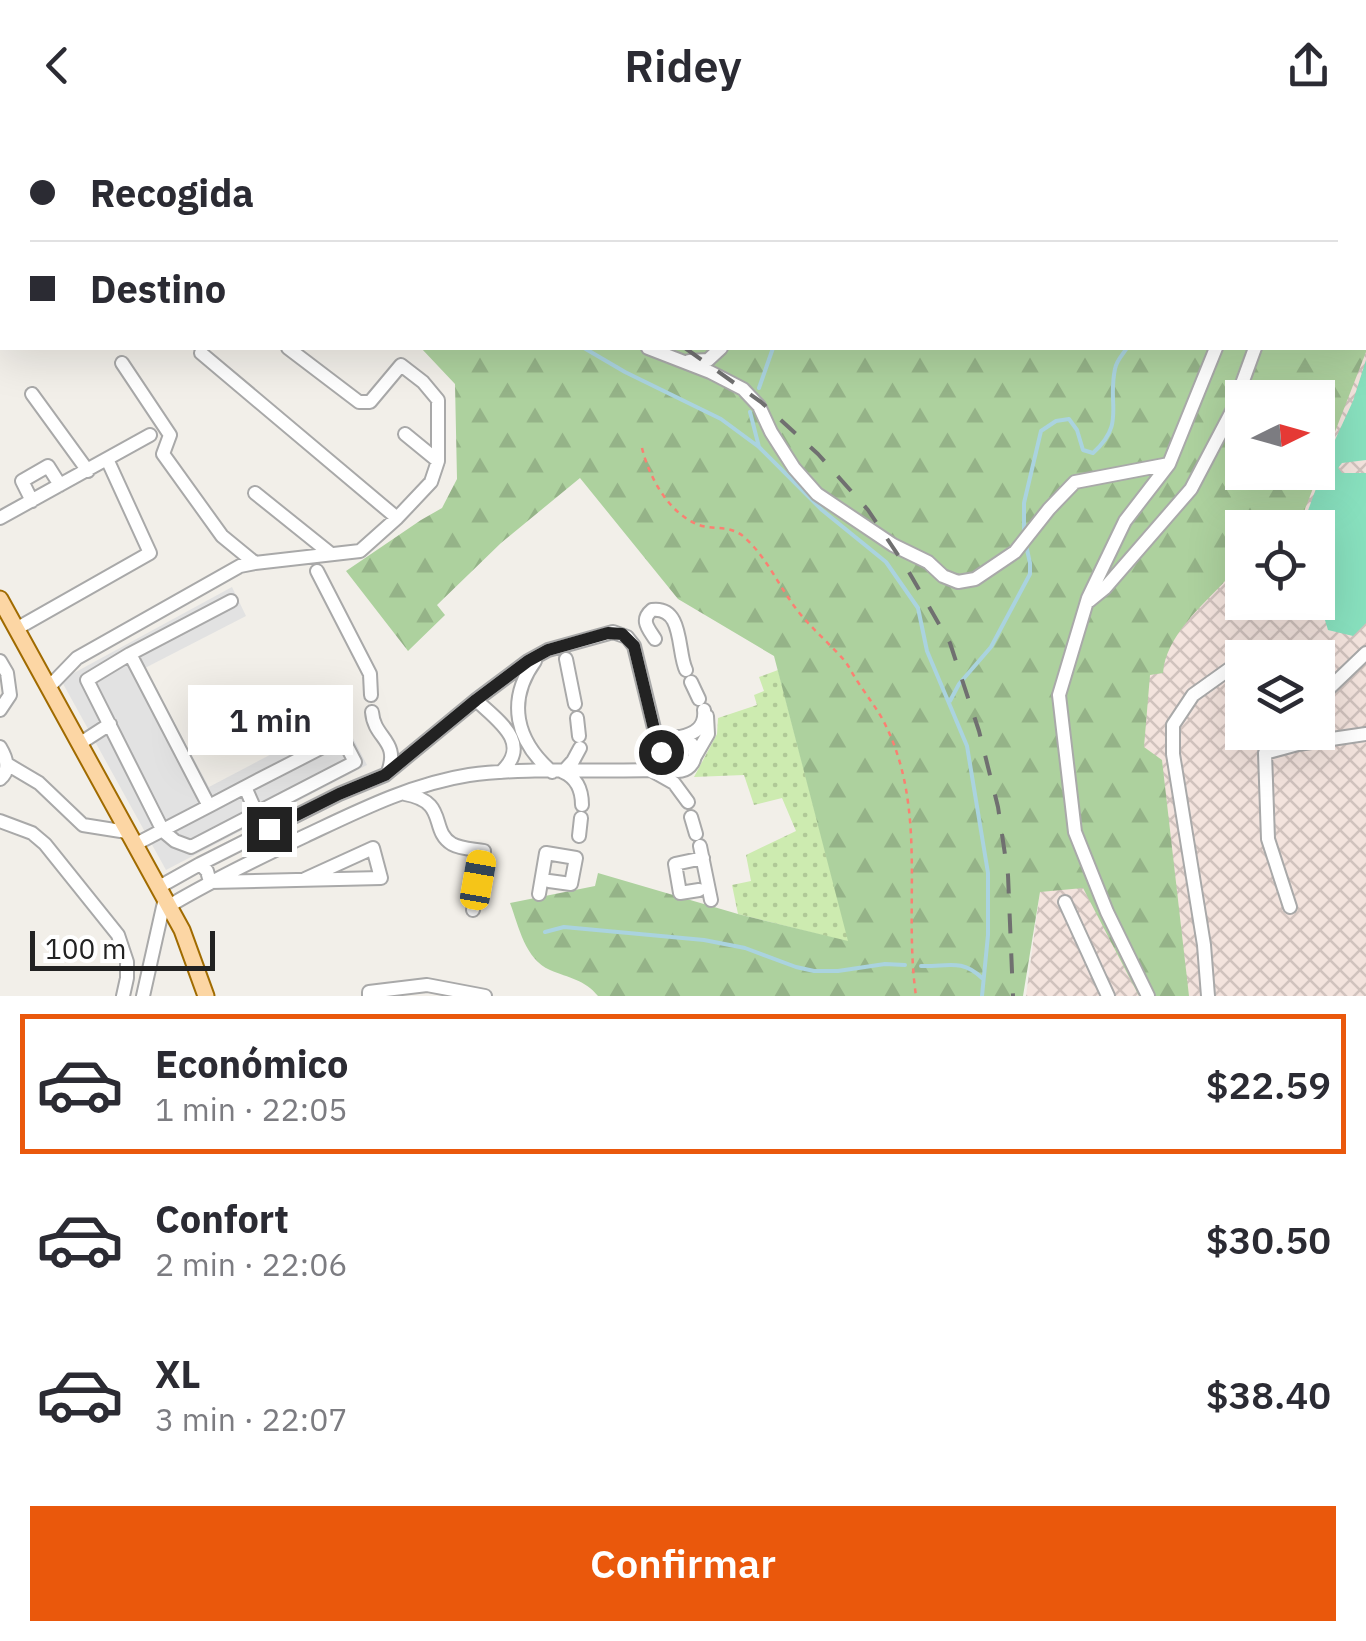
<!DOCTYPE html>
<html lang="es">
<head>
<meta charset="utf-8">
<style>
	:root { --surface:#fff; --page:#f7f7f7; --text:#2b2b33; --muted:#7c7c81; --line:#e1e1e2; --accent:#ea580c }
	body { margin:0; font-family:"IBM Plex Sans",sans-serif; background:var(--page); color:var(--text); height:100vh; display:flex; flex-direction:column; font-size:38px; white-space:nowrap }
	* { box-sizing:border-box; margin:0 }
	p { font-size:32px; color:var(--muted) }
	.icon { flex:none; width:55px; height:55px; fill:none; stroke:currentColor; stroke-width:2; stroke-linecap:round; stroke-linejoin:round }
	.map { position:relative; height:866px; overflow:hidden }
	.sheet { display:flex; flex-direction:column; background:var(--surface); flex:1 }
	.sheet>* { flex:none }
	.hud { position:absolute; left:0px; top:0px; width:1368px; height:220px; box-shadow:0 10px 40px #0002; display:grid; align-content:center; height:220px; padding:0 30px; background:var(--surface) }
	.needle { width:65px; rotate:85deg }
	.controls { position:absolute; left:1225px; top:250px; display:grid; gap:20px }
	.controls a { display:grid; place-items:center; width:110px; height:110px; border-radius:0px; background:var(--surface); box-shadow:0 10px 40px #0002; font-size:50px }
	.scale { position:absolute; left:30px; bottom:25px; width:185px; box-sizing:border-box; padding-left:10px; border:5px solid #222; border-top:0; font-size:28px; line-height:35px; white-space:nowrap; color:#222; -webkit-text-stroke:8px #fff; paint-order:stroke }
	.end { position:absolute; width:45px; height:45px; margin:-22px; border:12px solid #222; background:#fff; box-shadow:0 0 0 5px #fff }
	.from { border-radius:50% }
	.bubble { position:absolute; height:70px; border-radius:0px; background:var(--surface); box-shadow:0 10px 40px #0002; font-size:32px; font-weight:600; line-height:70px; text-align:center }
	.car { position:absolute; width:30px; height:60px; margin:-30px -15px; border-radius:12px; box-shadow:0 0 8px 2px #0007; background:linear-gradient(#f5c518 24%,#345 0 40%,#f5c518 0 76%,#345 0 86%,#f5c518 0) }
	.hud b { display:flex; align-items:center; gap:35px; height:95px; font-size:38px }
	.hud b+b { border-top:2px solid var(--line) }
	.hud i { width:25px; height:25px; background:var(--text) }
	ul { padding:18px 0 0; list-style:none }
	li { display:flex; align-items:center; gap:30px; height:140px; margin:0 20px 15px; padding:0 10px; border:5px solid transparent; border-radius:0px }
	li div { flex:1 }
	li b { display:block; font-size:38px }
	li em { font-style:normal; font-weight:600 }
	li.active { border-color:var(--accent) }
	li>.icon { width:90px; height:90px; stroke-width:1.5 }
	.action { display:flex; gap:20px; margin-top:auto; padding:20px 30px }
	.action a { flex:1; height:115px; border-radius:0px; background:var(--accent); color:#fff; font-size:40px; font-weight:600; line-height:115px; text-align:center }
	header { display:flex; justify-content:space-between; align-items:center; height:130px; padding:0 30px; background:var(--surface); font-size:45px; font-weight:600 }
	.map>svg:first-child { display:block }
</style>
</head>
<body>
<header><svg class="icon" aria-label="back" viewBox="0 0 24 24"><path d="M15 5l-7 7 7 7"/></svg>Ridey<svg class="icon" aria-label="share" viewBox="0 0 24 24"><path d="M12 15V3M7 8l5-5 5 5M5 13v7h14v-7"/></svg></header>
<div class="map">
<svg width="1366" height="866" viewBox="0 0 1366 866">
	<defs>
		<pattern id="military-cross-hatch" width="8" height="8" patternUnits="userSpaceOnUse" patternTransform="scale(2.5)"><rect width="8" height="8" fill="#f3e3dd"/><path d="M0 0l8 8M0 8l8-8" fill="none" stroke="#d0c2bd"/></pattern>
		<pattern id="grass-dots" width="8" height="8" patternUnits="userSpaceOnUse" patternTransform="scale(2.5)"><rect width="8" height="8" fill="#cdebb0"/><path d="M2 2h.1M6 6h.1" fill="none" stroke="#b0c997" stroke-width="1.8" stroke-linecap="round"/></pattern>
		<pattern id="forest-firs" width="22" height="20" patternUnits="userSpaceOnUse" patternTransform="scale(2.5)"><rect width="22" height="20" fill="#add19e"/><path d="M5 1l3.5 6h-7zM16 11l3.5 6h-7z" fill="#95b388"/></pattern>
	</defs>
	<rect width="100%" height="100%" fill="#f2efe9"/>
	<!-- military -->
	<path fill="url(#military-cross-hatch)" fill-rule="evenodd" d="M 1366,216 L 1366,866 L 1026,866 L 1040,761 L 1049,761 L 1020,556 L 1242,407 L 1242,472 L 1318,472 L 1318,398 L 1249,397 L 1318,342 L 1318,291 ZM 1242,528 L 1318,528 L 1318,602 L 1242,602 Z"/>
	<!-- grass -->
	<path fill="url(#grass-dots)" d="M 778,540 L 849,812 L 738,784 L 732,755 L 751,751 L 746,725 L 796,701 L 782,668 L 754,675 L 744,645 L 694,647 L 717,604 L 718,588 L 757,575 L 754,565 L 764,561 L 759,547 Z"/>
	<!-- forest -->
	<path fill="url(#forest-firs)" fill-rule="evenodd" d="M 45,0 L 1366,0 L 1366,222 L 1298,397 L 1242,398 L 1242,456 L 1241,458 L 1225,451 C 1201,477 1166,506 1163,543 L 1150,545 L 1144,617 L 1162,630 L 1189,866 L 1139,866 L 1083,758 L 1040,762 L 1023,866 L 598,866 C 585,850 569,848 550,840 C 525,829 519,797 510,773 L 595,756 L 598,743 L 738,784 L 848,811 L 774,526 L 678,469 L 580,348 L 501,413 L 437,475 L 445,485 L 408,521 L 346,441 L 421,390 L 442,378 L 457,349 L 455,254 L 421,218 L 1365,218 L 1365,2 L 46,2 ZM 1242,268 L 1318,268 L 1318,342 L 1242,342 Z"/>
	<!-- pitch -->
	<path fill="#88e0be" d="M 1366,230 L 1366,330 L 1342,333 L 1338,338 L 1342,343 L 1366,343 L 1366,493 L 1353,506 L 1328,500 L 1318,467 L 1318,398 L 1302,397 L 1329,323 L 1353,271 Z"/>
	<!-- parking -->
	<path fill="#e2e2e2" d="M 232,457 L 246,486 L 145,538 L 209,657 L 342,587 L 367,635 L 166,740 L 61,550 Z"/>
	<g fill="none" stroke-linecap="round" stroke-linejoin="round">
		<!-- stream -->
		<path stroke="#aad3df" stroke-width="4" d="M 282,0 L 285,2
			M 804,2 L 804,0
			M 1192,2 L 1192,0
			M 584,218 L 625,242 L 721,289 L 759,317 L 822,380 L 886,432 L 918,478 L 927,521 L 967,616 L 988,743 L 988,805 L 982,866
			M 759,258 L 773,218
			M 750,282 L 759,317
			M 1024,406 L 1024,373 L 1041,301 L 1056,291 L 1069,289 L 1077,300 L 1083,320 L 1093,323 C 1126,293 1107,276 1115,239 C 1116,231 1123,224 1127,218
			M 950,571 L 959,554 L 991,517 L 1030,444 L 1030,433 L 1026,415
			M 545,802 L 564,797 L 704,810 L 745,818 L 796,837 L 814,841 L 838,841 L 885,834 L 905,835
			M 921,836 C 947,837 961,828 982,848"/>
		<defs>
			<path id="minor" d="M 0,0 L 2,10
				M 367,0 L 384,2
				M 473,0 L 478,2
				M 759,0 L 759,2
				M 1007,0 L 1007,2
				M 441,2 L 451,0
				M 1285,2 L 1286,0
				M 1309,2 L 1310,0
				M 1354,2 L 1355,0
				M 0,54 L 2,52
				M 0,136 L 2,135
				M 1365,186 L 1366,186
				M 648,218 L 710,242 L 743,259 L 759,276 L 771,302 L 794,338 L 817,364 L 893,415 L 928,432 L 943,446 L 958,452 L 975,449 L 1015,422 L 1049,379 L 1075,352 L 1169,334 L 1216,218
				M 201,223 L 397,388
				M 689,231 L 708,230 L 721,218
				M 122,233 L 170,305 L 163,324 L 222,406 L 255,433
				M 32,264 L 88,341
				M 405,304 L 438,331
				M 255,363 L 331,424
				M 32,371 L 22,351 L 48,336 L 60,355
				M 0,388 L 150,305
				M 317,441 L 370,544 L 371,565
				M 1089,471 L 1105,458 L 1191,359 L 1232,281 L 1255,218
				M 16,499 L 150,423 L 107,329
				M 655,509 C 648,498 640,490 652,480 C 684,476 677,522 686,540
				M 130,524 L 231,471
				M 1253,528 L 1277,521 L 1294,523 L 1296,528
				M 566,529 L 575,574
				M 0,531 L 7,543 L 10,565 L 0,580
				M 535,531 C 506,571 516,611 552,642
				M 691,552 L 699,569
				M 48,558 L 77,528 L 240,436 L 255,433 L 360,421 L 397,388 L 431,352 L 438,331 L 438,270 L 423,252 L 401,235 L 370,272 L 359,272 L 288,218
				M 1318,569 L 1366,523
				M 476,570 C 497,590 533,613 501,642
				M 372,582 C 374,609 400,610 388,642
				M 577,588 L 579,606
				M 1274,602 L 1265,623 L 1298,614 L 1366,604
				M 680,607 C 696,604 706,596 704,580
				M661 624a17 17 0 1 1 34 0a17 17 0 1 1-34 0Z
				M 79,614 L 110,594
				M 0,617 C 6,627 11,640 0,649
				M 580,618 L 573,631 L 563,642 C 577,648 582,660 582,675
				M 1265,623 L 1268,709 L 1290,777
				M 693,630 L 708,604 L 707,586
				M 7,634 L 39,653 L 83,695 L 127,702
				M 651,640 L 674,653 L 688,672
				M 405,664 C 449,672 429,700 452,714 C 461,719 473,719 484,721 L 473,780
				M 209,676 L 245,657 L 256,682
				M 691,687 L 696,704
				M 0,691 L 32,703 L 45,714 L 118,805 L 127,832 L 127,848 L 123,866
				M 579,706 L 581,688
				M 134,715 L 209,676 L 130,524 L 87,550 L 163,701 L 175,711 L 191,717 L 355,632 L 342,607 L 245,657
				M 700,716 L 711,770
				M 200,734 L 207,741 L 210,752 L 381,748 L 373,718 L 305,749
				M 159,757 L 200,734 L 339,664 L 385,645 L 476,570 L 528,531 L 548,520 L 613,502 L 627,507 L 634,516 L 660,623 C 661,631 661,638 651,640 C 592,642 528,637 469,645 C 411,654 356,682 305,706 C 258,728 213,750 169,776
				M 699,760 L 680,763 L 675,734 L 703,728
				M 539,764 L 546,723 L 576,728 L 571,754 L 549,751
				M 1065,772 L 1108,866
				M 143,866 L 165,768
				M 369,866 L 369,862 L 427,855 L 485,866
				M 1148,866 L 1107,782 L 1075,702 L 1059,565 L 1088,468 L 1125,391 L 1169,334
				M 1208,866 L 1204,815 L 1173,624 L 1173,595 L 1193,565 L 1242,530"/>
			<path id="major" d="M 0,469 L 182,800 L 206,866"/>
		</defs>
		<!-- minor casing -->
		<use href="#minor" stroke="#a9a9a9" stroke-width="16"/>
		<!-- major casing -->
		<use href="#major" stroke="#a06b00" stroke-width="19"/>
		<!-- path -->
		<path stroke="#fa8072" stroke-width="2.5" stroke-dasharray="5 5" stroke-linecap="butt" d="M 642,318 C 649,347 669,384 699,395 C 714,400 729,395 743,406 C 767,427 778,455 797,480 C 811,498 829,513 844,530 C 849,536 852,543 856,549 C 866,565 877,578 885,594 C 928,680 903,776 916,866"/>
		<!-- minor -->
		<use href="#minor" stroke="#fff" stroke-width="12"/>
		<!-- major -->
		<use href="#major" stroke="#fcd6a4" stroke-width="15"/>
		<!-- rail -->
		<path stroke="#707070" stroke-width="4" stroke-dasharray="20 20" stroke-linecap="butt" d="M 360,0 L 363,2
			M 380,0 L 384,2
			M 685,218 L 761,272 L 818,324 L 868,380 L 906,437 L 950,513 L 979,601 L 998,677 L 1008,745 L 1013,866"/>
	</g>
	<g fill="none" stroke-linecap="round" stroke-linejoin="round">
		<!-- route -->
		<path stroke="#222" stroke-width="12" d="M 269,699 L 339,664 L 385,645 L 476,570 L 528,531 L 548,520 L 608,503 L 622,504 L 634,516 L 661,628 L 661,622"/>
	</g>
</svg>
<div class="controls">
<a><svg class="needle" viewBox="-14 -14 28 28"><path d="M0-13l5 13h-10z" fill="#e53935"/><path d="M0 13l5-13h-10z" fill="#7c7c81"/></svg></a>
<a><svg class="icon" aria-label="locate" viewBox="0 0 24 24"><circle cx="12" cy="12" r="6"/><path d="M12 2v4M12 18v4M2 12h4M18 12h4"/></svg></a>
<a><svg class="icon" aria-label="layers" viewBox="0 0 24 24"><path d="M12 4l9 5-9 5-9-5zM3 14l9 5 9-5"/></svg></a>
</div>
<div class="scale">100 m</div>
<i class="end from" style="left:661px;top:622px"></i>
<i class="end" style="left:269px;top:699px"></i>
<div class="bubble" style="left:188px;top:555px;width:165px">1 min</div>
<i class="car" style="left:478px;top:750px;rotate:10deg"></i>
<div class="hud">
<b><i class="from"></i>Recogida</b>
<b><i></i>Destino</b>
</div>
</div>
<section class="sheet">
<ul>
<li class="active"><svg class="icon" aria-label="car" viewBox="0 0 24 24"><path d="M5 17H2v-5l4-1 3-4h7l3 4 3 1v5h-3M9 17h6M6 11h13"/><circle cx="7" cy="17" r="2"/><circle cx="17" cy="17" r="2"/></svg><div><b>Económico</b><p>1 min · 22:05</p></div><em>$22.59</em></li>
<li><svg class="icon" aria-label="car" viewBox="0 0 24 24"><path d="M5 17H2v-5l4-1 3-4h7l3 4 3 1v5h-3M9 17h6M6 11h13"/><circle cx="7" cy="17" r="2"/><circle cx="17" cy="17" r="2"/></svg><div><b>Confort</b><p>2 min · 22:06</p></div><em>$30.50</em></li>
<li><svg class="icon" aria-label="car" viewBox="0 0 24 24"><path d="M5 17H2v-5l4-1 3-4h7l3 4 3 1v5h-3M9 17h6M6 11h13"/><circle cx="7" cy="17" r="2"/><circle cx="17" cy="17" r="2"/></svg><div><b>XL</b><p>3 min · 22:07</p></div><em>$38.40</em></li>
</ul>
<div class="action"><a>Confirmar</a></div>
</section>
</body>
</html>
